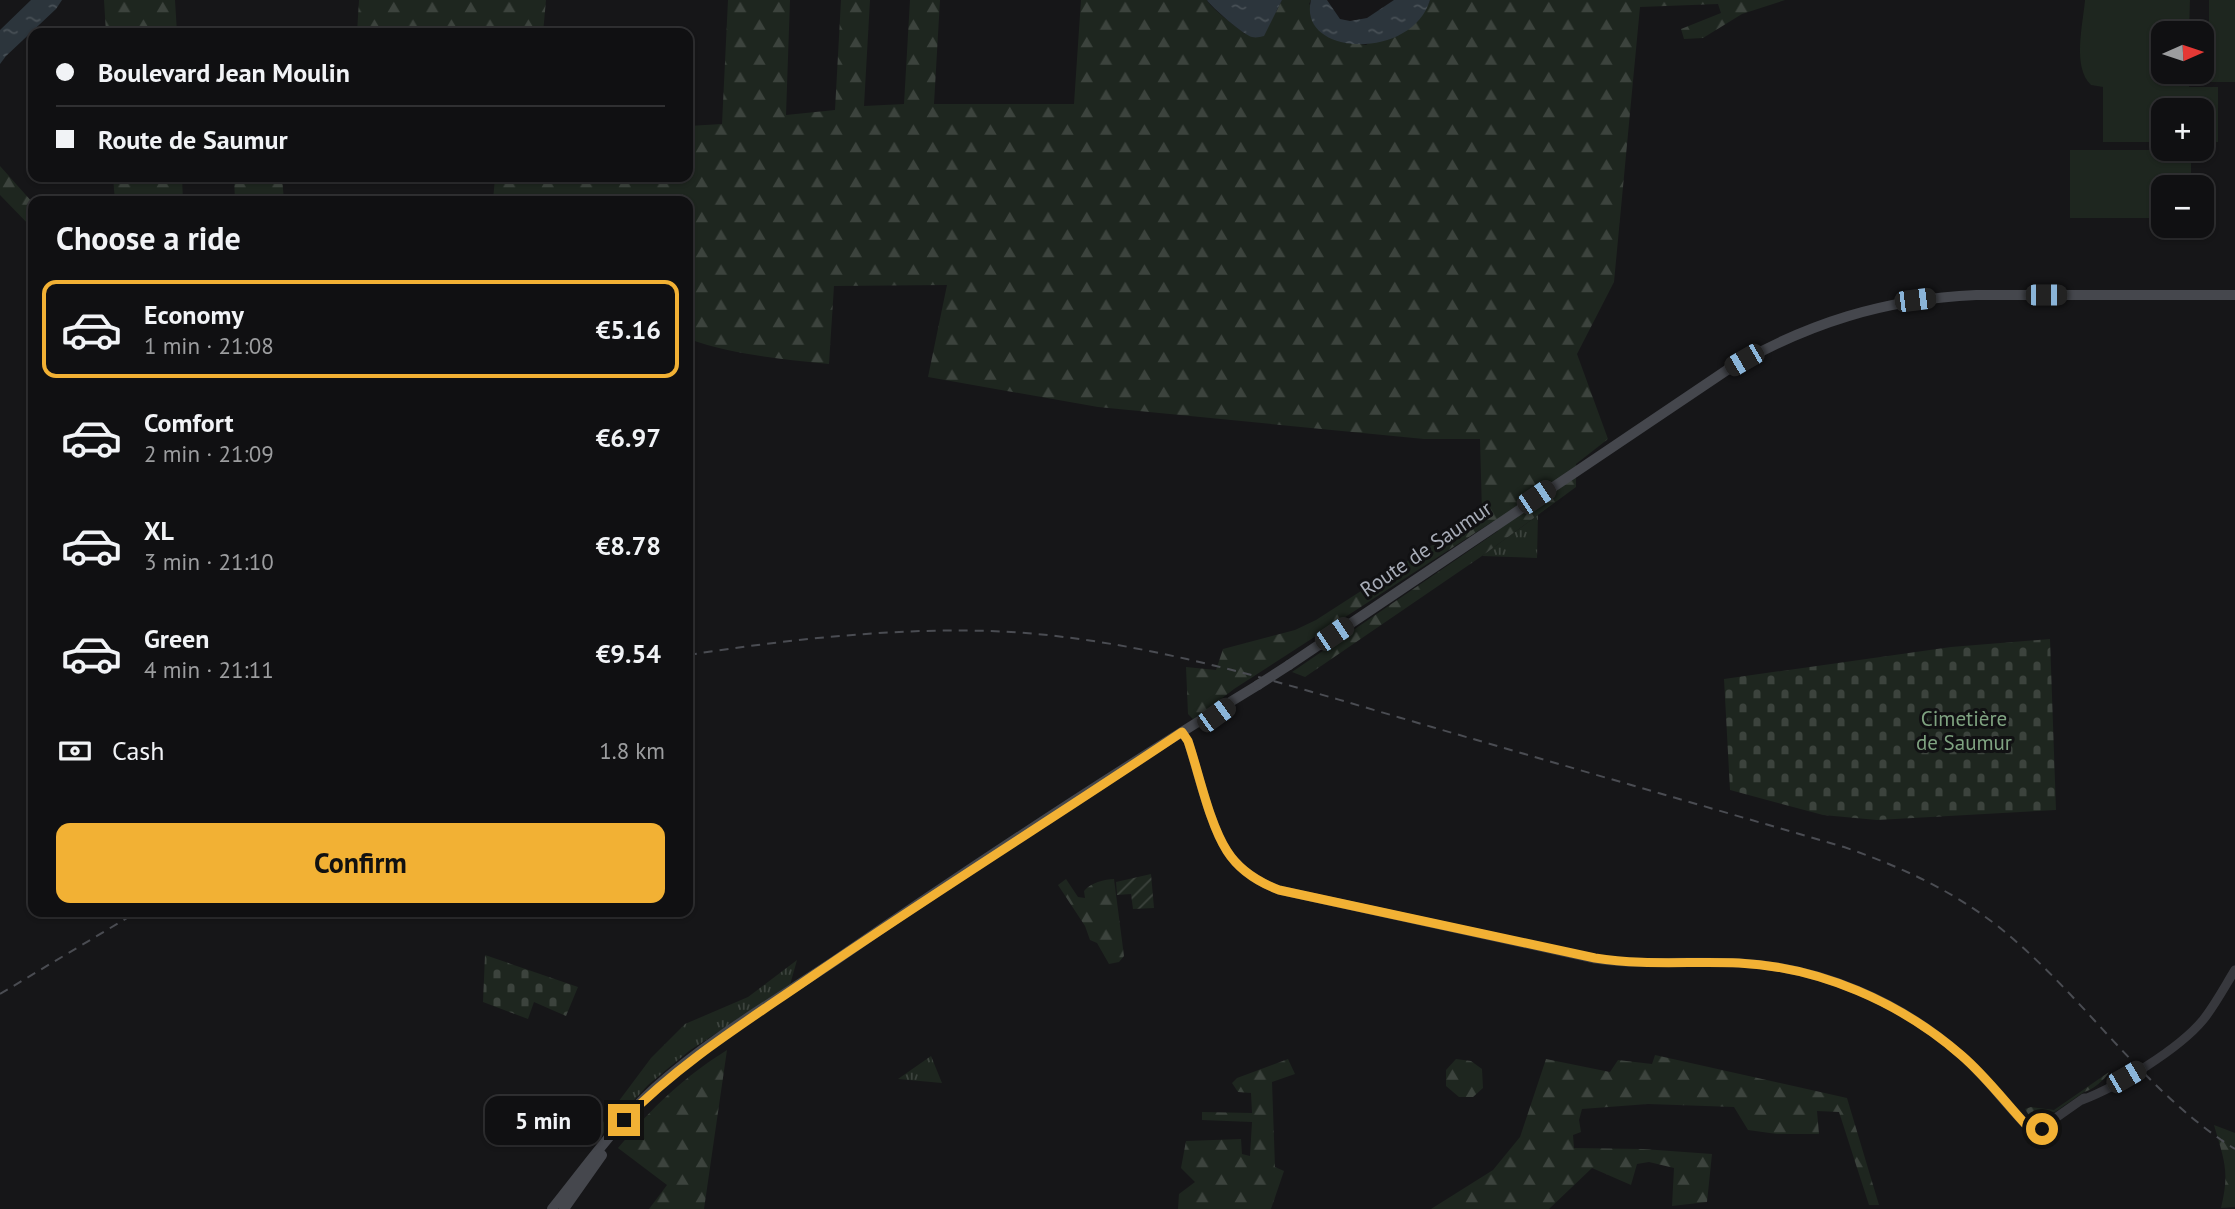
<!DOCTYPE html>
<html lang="en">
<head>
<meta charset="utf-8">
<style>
	:root { --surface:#101012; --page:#1e1e20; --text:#f1f3f6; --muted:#9c9d9f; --line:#303032; --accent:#f2b134 }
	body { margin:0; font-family:"PT Sans",sans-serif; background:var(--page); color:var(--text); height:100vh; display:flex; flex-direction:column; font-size:26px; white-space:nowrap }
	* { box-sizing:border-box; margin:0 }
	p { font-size:23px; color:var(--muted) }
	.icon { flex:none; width:38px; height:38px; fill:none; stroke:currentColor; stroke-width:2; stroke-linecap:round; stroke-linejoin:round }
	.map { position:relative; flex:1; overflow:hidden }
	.details { position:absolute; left:28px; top:196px; width:665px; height:721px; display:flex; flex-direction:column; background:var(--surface); border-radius:14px; box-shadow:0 2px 5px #0004,0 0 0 2px var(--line) }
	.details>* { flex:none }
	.top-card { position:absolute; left:28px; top:28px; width:665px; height:154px; border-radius:14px; box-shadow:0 2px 5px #0004,0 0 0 2px var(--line); display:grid; align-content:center; height:154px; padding:0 28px; background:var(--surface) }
	.needle { width:46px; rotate:87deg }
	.tools { position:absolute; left:2151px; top:21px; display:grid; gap:14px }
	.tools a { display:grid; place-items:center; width:63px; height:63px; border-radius:14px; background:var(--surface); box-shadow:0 2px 5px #0004,0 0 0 2px var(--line); font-size:35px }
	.end { position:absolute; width:32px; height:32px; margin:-16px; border:9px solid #f2b134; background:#111; box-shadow:0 0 0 4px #111 }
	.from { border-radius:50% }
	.bubble { position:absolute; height:49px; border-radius:14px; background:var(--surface); box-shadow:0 2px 5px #0004,0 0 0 2px var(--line); font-size:23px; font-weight:600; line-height:49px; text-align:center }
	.car { position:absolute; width:21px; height:42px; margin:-21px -10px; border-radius:9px; box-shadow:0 0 5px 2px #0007; background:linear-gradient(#222 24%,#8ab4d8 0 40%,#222 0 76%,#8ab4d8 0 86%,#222 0) }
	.top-card b { display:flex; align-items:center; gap:24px; height:66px; font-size:26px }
	.top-card b+b { border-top:2px solid var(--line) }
	.top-card i { width:18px; height:18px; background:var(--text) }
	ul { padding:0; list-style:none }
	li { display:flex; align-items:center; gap:21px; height:98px; margin:0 14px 10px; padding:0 14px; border:4px solid transparent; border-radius:14px }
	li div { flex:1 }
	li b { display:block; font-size:26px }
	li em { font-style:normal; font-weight:600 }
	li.current { border-color:var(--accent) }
	li>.icon { width:63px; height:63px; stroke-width:1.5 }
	h2 { padding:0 28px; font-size:32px; line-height:84px }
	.pay { display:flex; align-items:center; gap:18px; height:77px; padding:0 28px; font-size:26px }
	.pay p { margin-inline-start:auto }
	.primary-button { display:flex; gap:14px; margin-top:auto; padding:14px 28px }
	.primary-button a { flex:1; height:80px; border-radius:14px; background:var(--accent); color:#111; font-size:28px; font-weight:600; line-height:80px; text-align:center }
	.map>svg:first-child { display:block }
</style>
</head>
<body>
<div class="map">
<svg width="2235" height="1209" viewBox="0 0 2235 1209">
	<defs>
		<pattern id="grass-tufts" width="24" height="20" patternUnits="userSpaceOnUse" patternTransform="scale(1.75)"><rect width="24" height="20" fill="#1e261f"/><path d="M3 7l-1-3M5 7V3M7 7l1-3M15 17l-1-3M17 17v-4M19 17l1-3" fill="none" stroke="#3c433d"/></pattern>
		<pattern id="forest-firs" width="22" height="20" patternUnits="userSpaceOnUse" patternTransform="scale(1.75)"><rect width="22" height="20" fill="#1e261f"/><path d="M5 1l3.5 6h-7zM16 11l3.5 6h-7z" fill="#3c433d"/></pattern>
		<pattern id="cemetery-stones" width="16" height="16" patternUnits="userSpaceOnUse" patternTransform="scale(1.75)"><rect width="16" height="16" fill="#1e261f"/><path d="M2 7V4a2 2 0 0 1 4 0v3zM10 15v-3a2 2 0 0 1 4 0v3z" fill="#3c433d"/></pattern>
		<pattern id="garden-furrows" width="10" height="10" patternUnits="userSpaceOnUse" patternTransform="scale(1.75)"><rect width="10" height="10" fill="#1e261f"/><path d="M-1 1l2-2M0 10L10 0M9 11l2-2" fill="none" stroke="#3c433d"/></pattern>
		<pattern id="water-ripples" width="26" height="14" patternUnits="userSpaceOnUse" patternTransform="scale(1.75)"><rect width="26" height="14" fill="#2c353c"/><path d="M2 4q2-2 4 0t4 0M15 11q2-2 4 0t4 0" fill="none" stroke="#485056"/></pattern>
	</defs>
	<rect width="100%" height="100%" fill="#161618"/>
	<!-- grass -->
	<path fill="url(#grass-tufts)" d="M 1538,515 L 1537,558 L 1482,556 Z
		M 797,960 L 790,985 L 689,1051 L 648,1085 L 602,1135 L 598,1129 L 651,1058 L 685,1024 L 748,997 Z
		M 931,1056 L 942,1083 L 898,1079 Z"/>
	<!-- forest -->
	<path fill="url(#forest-firs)" d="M 104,0 L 175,0 L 177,33 L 106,33 Z
		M 359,0 L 546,0 L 543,33 L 357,33 Z
		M 728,0 L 790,0 L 786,115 L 835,110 L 841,0 L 870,0 L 864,106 L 904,104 L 910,0 L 940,0 L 934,104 L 1074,104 L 1081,0 L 1207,0 C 1211,9 1236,26 1245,34 L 1276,12 L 1282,0 L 1311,0 L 1309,4 L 1353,43 L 1366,45 L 1428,5 L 1430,0 L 1785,0 L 1742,14 L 1703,38 L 1684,39 L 1681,29 L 1721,13 L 1718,4 L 1640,7 L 1614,282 L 1577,354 L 1608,439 L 1576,464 L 1576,487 L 1482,556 L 1305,677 L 1292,672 L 1498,531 L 1492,522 L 1234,689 L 1194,720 L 1188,714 L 1186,667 L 1216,670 L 1223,649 L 1295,630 L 1316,620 L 1482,513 L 1480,439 L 1424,439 L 1098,407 L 928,377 L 947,285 L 834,286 L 829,364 C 779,359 736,355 688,339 L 688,201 L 493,201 L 495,177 L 688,177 L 688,126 L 722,124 Z
		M 0,166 L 33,203 L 33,229 L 0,195 Z
		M 113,177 L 182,177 L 183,201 L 115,201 Z
		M 234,177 L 282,177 L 284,201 L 235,201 Z
		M 1066,879 L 1078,897 L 1085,898 L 1084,891 C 1090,883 1105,879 1114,879 L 1124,956 L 1119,962 L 1109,964 L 1097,943 L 1090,940 L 1085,926 L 1058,885 Z
		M 727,1050 L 704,1209 L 649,1209 L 667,1185 L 618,1148 C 653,1107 681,1079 727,1050 Z
		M 1655,1055 L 1847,1098 L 1879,1205 L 1869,1205 L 1839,1112 L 1817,1111 L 1819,1134 L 1777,1134 L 1748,1130 L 1734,1107 L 1648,1104 L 1582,1109 L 1579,1120 L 1581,1132 L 1573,1135 L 1574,1148 L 1643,1149 L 1712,1154 L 1707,1202 L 1672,1206 L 1674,1168 L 1649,1162 L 1637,1164 L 1631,1185 L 1592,1168 L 1549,1209 L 1431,1209 L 1493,1170 L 1520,1137 L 1546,1059 L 1610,1072 L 1618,1060 L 1652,1064 Z
		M 1288,1059 L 1295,1074 L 1272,1082 L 1275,1167 L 1284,1171 L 1271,1209 L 1178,1209 L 1179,1194 L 1195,1182 L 1181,1168 L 1186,1141 L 1241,1139 L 1242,1154 L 1250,1156 L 1252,1122 L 1202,1120 L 1202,1112 L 1252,1113 L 1251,1093 L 1238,1092 L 1232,1083 L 1237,1078 Z
		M 1456,1059 L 1471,1061 L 1482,1069 L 1483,1088 L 1473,1097 L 1459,1097 L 1446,1086 L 1446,1070 Z
		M 2109,1072 C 2105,1080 2092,1090 2084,1092 L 2039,1123 L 2032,1120 L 2025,1109 L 2031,1107 L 2054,1110 Z
		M 2214,1125 L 2235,1133 L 2235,1207 L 2221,1208 C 2230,1171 2224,1160 2214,1125 Z"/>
	<!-- cemetery -->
	<path fill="url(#cemetery-stones)" d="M 2050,639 L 2056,810 L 1877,820 L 1823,815 L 1730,790 L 1724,679 L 1951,647 Z
		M 485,955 L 578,987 L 566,1016 L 534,1002 L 528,1019 L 483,1002 Z"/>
	<!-- garden -->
	<path fill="url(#garden-furrows)" d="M 1151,874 L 1154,908 L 1133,909 L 1131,894 L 1117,895 L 1116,882 Z"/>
	<!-- pitch -->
	<path fill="#1e261f" d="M 2085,0 L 2190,0 L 2189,33 L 2163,33 L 2163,72 L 2189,72 L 2189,87 L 2218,87 L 2218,142 L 2202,142 L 2202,110 L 2163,110 L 2163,142 L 2103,142 L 2103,87 L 2091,85 C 2072,67 2083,24 2085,0 Z
		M 2209,0 L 2235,0 L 2235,82 L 2209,82 Z
		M 2070,150 L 2191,150 L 2191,187 L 2163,187 L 2163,218 L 2070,218 Z"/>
	<!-- water -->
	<path fill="url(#water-ripples)" d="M 31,0 L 62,0 L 56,9 L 6,56 L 0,64 L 0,30 Z
		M 1207,0 L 1282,0 L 1264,36 C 1260,37 1256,38 1252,37 C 1245,36 1210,6 1207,0 Z
		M 1311,0 L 1327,0 L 1340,19 L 1350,21 L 1367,18 L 1394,0 L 1430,0 C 1412,61 1297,57 1311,0 Z"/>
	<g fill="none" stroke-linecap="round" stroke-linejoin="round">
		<!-- tertiary -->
		<path stroke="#37383d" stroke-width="9" d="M 1182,732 L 1188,741 C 1198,772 1210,825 1227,851 C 1239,870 1258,882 1279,890 L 1595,959 C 1643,966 1691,960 1739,963 C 1820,967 1900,1001 1961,1055 C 1986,1077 2006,1105 2030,1129
			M 2082,1100 C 2117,1087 2179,1049 2203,1020 C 2215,1005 2225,986 2235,970
			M2028.5 1132a4.5 4.5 0 1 1 9 0a4.5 4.5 0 1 1-9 0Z
			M 2037,1131 L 2084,1098"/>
		<!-- secondary -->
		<path stroke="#45474d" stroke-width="10" d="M 1289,665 L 1730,368 C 1809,323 1884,299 1976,295 L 2235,295
			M 552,1209 C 585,1168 616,1124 655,1088 C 709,1039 775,1001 836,960 C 974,865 1115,772 1258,685
			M 564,1209 L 602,1155"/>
		<!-- rail -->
		<path stroke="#4a4c52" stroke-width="2" stroke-dasharray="9 7" stroke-linecap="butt" d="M 688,655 C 804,637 939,622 1056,636 C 1185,651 1308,691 1432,727 C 1569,767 1707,807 1844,847 C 1899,866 1949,889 1995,924 C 2082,992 2140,1089 2235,1149
			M 0,994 L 137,912"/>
		<!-- secondary-bridge -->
		<path stroke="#45474d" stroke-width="10" d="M 1258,685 L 1289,665"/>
	</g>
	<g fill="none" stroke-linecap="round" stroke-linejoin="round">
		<!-- route -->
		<path stroke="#f2b134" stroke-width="9" d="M 624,1120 C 682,1061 746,1022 814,975 C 935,892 1060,814 1182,732 L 1188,741 C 1199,773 1209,823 1227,851 C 1239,870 1258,882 1279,890 L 1595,958 C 1643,966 1691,961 1739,963 C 1820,967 1900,1002 1961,1055 C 1987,1077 2007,1105 2030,1129 L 2034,1128 L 2037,1131 L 2042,1129"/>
	</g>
	<g text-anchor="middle" stroke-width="6" stroke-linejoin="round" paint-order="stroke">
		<!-- street labels -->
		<g font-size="21" fill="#a8adb8" stroke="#111113">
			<text transform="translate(1426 549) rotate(-34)" y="7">Route de Saumur</text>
		</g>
		<!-- park labels -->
		<g font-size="21" fill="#7fa381" stroke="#111113">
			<text x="1964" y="726">Cimetière<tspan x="1964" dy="24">de Saumur</tspan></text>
		</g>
	</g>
</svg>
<div class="tools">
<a><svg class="needle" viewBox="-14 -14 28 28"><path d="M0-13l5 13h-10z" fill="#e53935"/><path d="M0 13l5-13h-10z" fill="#9c9d9f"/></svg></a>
<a>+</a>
<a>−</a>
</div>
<i class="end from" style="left:2042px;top:1129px"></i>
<i class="end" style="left:624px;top:1120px"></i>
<div class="bubble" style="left:485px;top:1096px;width:116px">5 min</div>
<i class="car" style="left:2046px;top:295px;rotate:90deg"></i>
<i class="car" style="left:1915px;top:300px;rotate:83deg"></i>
<i class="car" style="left:1744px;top:360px;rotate:240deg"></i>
<i class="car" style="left:1536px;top:497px;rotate:56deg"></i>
<i class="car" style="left:1334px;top:634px;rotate:56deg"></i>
<i class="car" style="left:1216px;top:715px;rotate:54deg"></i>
<i class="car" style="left:2126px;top:1077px;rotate:60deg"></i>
<div class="top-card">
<b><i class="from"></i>Boulevard Jean Moulin</b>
<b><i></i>Route de Saumur</b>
</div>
<section class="details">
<h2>Choose a ride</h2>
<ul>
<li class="current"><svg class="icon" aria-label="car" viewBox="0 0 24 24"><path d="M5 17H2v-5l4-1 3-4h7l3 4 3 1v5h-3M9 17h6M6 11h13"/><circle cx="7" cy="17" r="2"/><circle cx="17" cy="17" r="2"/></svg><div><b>Economy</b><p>1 min · 21:08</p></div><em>€5.16</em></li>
<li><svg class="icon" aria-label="car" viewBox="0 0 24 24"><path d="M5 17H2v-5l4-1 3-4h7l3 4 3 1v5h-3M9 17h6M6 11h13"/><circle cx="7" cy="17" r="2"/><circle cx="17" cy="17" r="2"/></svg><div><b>Comfort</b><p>2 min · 21:09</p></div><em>€6.97</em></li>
<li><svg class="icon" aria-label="car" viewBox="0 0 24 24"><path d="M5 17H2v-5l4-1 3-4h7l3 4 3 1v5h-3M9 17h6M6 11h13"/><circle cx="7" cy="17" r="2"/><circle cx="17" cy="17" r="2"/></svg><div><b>XL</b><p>3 min · 21:10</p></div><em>€8.78</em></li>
<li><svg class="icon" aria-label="car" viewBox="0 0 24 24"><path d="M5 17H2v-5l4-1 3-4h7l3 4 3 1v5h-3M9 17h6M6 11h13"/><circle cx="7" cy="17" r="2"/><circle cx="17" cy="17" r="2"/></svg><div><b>Green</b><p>4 min · 21:11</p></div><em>€9.54</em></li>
</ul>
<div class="pay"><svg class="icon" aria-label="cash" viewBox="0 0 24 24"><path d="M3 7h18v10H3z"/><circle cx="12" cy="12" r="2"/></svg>Cash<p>1.8 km</p></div>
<div class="primary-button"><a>Confirm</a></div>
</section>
</div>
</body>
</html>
